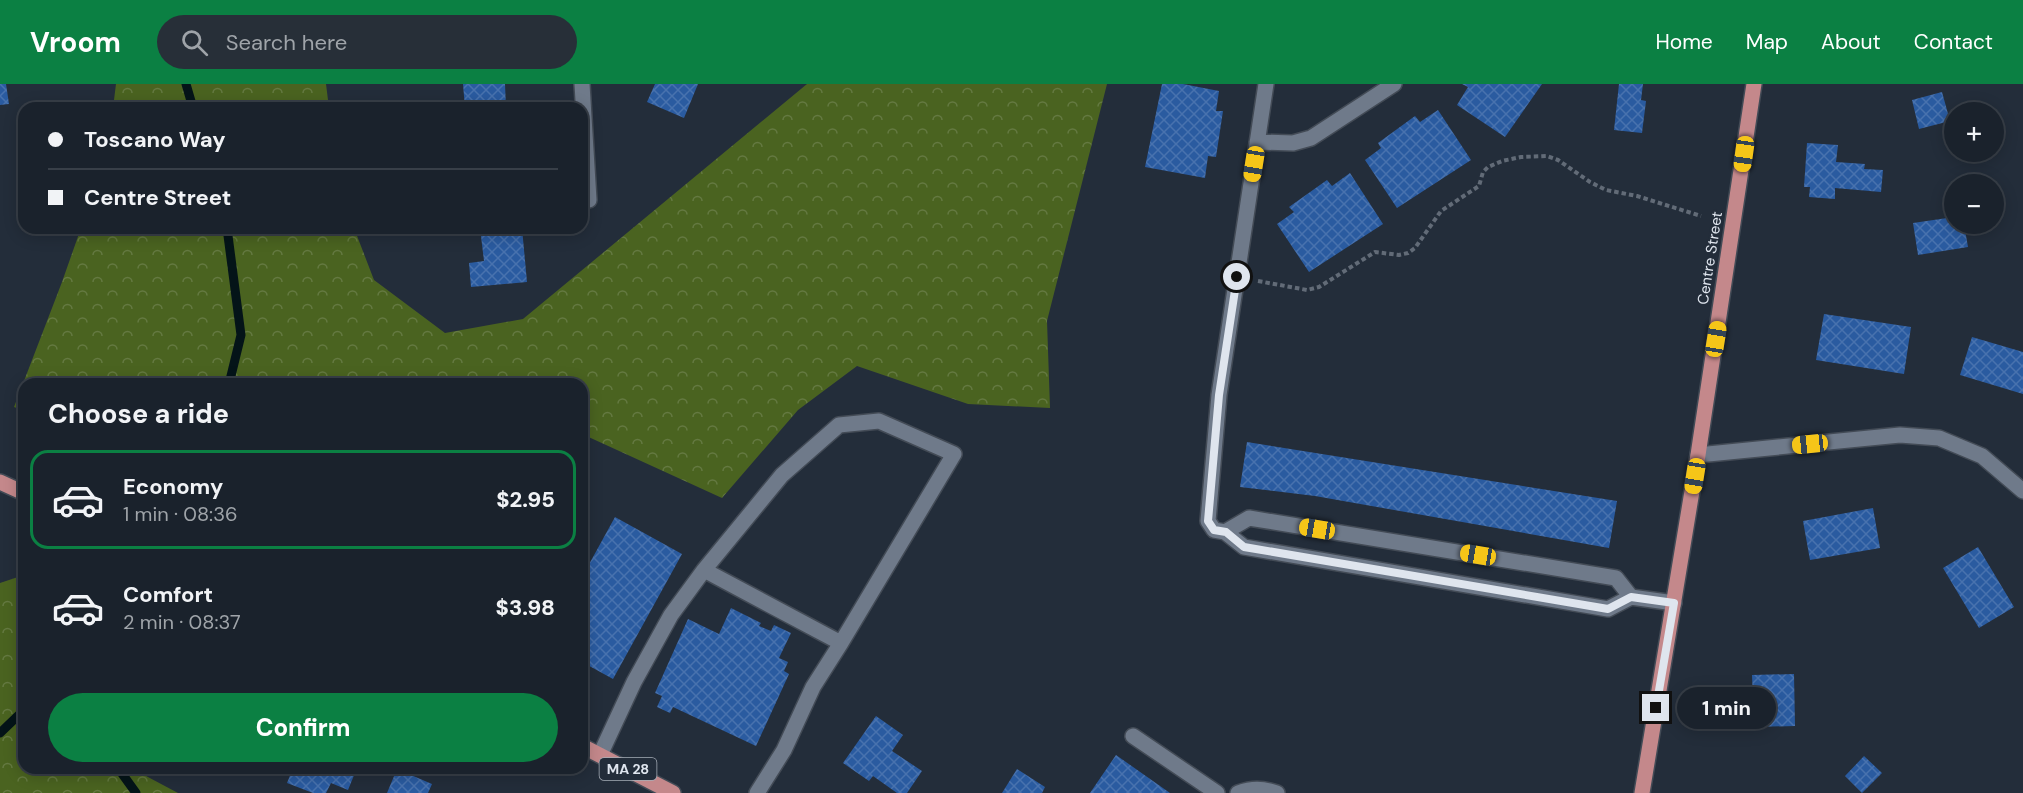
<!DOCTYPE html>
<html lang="en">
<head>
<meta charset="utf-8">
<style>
	:root { --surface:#1a222c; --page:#272f38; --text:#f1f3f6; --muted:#9fa4a9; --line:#383f48; --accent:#0b8043 }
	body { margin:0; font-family:"DM Sans",sans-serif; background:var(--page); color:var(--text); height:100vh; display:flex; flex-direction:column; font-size:22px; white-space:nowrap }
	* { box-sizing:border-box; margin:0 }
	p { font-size:20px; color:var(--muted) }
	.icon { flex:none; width:33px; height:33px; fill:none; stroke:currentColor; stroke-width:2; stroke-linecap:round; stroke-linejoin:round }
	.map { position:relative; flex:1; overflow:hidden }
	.side { position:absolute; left:18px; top:294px; width:570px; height:396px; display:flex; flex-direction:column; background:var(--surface); border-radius:18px; box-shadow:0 3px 15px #0003,0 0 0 2px var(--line) }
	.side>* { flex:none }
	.banner { position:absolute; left:18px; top:18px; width:570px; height:132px; border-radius:18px; box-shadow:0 3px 15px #0003,0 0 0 2px var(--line); display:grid; align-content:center; height:132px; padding:0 30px; background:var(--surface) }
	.fabs { position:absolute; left:1944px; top:18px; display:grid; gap:12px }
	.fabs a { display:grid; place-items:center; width:60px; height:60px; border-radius:50%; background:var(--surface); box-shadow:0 3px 15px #0003,0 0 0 2px var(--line); font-size:30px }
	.end { position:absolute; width:27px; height:27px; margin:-14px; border:8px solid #dfe5ee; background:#111; box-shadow:0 0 0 3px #111 }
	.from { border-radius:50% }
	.bubble { position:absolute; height:42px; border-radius:21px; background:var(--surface); box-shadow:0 3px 15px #0003,0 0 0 2px var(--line); font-size:20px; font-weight:800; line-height:42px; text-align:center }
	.car { position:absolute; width:18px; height:36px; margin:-18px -9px; border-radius:8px; box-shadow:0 0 4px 2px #0007; background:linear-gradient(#f5c518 24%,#345 0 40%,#f5c518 0 76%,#345 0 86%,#f5c518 0) }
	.banner b { display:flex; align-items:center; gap:21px; height:57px; font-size:22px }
	.banner b+b { border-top:2px solid var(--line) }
	.banner i { width:15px; height:15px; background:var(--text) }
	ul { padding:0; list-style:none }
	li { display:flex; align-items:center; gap:18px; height:99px; margin:0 12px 9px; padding:0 18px; border:3px solid transparent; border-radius:18px }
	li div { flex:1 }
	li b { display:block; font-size:22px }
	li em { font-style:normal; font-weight:800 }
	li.on { border-color:var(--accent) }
	li>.icon { width:54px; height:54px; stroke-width:1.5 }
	h2 { padding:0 30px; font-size:27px; line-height:72px }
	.cta { display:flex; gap:12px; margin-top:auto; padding:12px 30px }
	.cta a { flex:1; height:69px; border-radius:36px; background:var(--accent); color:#fff; font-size:24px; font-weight:800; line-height:69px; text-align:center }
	header { display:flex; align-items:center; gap:36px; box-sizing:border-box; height:84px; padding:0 30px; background:var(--accent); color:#fff }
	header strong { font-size:28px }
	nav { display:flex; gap:33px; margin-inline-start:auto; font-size:21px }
	.search { width:420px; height:54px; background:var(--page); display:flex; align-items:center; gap:15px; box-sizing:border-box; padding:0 21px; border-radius:33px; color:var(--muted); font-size:22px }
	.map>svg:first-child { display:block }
</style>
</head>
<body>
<header>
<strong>Vroom</strong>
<div class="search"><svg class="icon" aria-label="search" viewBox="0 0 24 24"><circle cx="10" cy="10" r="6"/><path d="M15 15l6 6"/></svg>Search here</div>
<nav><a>Home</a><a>Map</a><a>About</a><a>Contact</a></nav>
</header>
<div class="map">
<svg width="2023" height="709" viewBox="0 0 2023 709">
	<defs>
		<pattern id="forest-crowns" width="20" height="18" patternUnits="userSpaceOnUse" patternTransform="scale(1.5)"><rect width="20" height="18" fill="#4a6320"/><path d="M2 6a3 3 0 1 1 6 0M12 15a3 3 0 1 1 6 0" fill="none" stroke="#647941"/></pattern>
		<pattern id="building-cross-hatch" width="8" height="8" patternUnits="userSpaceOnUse" patternTransform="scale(1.5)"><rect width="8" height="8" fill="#2a5ba0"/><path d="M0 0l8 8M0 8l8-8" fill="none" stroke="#4872ae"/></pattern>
	</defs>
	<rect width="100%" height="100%" fill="#232d3a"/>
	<!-- forest -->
	<path fill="url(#forest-crowns)" d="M 116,0 L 326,0 L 329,24 L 113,24 Z
		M 807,0 L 1107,0 L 1047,237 L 1050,324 L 968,320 L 857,282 L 798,326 L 722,414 L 582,350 L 582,300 L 24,300 L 24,327 L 14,323 L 62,198 L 81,144 L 354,144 L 374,196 L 445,249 L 523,235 Z
		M 24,491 L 24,684 L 131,684 L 178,709 L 0,709 L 0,499 Z"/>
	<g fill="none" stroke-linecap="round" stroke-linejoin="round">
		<!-- stream -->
		<path stroke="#041418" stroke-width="9" d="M 186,0 L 193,24
			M 227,144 L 241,251 L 229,300
			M 0,649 L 24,626
			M 118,684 L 136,709"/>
	</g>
	<!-- building -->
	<path fill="url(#building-cross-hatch)" d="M 0,0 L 6,0 L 9,20 L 0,21 Z
		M 463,0 L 505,0 L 506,24 L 465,24 Z
		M 655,0 L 698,0 L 684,34 L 647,18 Z
		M 1162,0 L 1183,0 L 1219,7 L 1216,27 L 1223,27 L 1216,73 L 1208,72 L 1205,94 L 1145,83 Z
		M 1462,0 L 1542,0 L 1505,53 L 1457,21 L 1468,3 Z
		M 1619,0 L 1643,0 L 1641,16 L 1646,17 L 1642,49 L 1614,46 Z
		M 1942,8 L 1950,37 L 1919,45 L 1912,16 Z
		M 1438,26 L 1471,76 L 1397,124 L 1365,76 L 1381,64 L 1378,59 L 1415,32 L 1420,38 Z
		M 1807,59 L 1838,61 L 1836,78 L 1865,80 L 1864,85 L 1883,86 L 1881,108 L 1835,104 L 1835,115 L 1809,113 L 1810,103 L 1804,103 Z
		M 1350,89 L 1383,140 L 1309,188 L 1277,140 L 1294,128 L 1289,123 L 1327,96 L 1332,102 Z
		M 1954,133 L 1954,140 L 1964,140 L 1968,163 L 1918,171 L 1913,139 Z
		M 480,144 L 522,144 L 527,198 L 471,203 L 469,179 L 484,177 Z
		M 1824,230 L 1911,243 L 1904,290 L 1816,276 Z
		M 1972,253 L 2023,268 L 2023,310 L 1960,291 Z
		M 1247,358 L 1617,417 L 1609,464 L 1315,412 L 1240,403 Z
		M 1873,424 L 1880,464 L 1810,476 L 1803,437 Z
		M 615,433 L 682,470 L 613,595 L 582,578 L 582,569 L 584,565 L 582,564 L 582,493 Z
		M 1978,463 L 2014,523 L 1979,544 L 1943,484 Z
		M 731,524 L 761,539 L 759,542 L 771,547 L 774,541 L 791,549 L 779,574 L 788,578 L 784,587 L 789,590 L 756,662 L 673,623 L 670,629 L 657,623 L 662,612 L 655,609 L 688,535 L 719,550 Z
		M 1794,590 L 1795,642 L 1754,643 L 1752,591 Z
		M 876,632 L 903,651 L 892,667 L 922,687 L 907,709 L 897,709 L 873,692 L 869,697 L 843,679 Z
		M 1116,671 L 1170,709 L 1090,709 Z
		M 1864,672 L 1882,689 L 1862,709 L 1845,692 Z
		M 293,684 L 357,684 L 348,706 L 331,699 L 326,709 L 313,709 L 287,699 Z
		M 397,685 L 432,700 L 428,709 L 387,709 Z
		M 1017,685 L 1045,703 L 1042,709 L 1002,709 Z"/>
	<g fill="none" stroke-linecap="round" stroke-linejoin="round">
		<defs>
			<path id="minor" d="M 582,0 L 589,116
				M 1266,0 L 1219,311 L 1208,437 L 1214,446 L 1225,448 L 1244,463 L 1608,525 L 1631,513 L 1674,519
				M 1257,58 L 1293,59 L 1311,54 L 1394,0
				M 1698,371 L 1900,351 L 1939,354 L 1982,372 L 2023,407
				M 1225,448 L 1249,434 L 1616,494 L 1631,513
				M 704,486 L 782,391 L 839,341 L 879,337 L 954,370 L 841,559
				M 1133,652 L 1217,709
				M 600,671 L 634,598 L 671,531 L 704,486 L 841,559 L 813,603 L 784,666 L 757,709
				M 1238,709 C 1252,704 1262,704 1277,709"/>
			<path id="major" d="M 0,398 L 24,409
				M 582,662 L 673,709
				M 1642,709 L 1698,371 L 1754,0"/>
		</defs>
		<!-- minor casing -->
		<use href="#minor" stroke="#434b56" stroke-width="18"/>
		<!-- major casing -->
		<use href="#major" stroke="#434b56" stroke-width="18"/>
		<!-- path -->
		<path stroke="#626b77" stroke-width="4" stroke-dasharray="4.5 3" stroke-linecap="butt" d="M 1258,197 L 1307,206 L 1319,203 L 1375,168 L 1399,171 L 1408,169 L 1415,164 L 1441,127 L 1479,102 L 1483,88 L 1488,83 L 1502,77 L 1521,73 L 1547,72 L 1558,76 L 1590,98 L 1606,106 L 1637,112 L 1701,132"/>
		<!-- minor -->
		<use href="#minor" stroke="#6f7a8a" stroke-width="15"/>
		<!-- major -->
		<use href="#major" stroke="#c4888b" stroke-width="15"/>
	</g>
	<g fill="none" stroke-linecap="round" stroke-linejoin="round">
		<!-- route -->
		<path stroke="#dfe5ee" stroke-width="8" d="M 1237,193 L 1219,311 L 1208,437 L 1214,446 L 1226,448 L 1244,463 L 1608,525 L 1631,513 L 1674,519 L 1656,624"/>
	</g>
	<g text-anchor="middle" stroke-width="4.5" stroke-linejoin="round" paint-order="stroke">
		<!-- shield labels -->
		<rect fill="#232d3a" stroke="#a7aeb8" stroke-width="1.5" x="599.5" y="674" width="57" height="22" rx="4.5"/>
		<g font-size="14" font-weight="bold" fill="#dfe5ee">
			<text x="628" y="690">MA 28</text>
		</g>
		<!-- street labels -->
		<g font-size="15" fill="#dfe5ee" stroke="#232d3a">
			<text transform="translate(1710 174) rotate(-81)" y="5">Centre Street</text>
		</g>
	</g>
</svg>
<div class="fabs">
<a>+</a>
<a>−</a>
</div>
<i class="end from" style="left:1237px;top:193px"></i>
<i class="end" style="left:1656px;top:624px"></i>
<div class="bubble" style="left:1677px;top:603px;width:99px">1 min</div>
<i class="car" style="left:1744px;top:70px;rotate:188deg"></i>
<i class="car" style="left:1254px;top:80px;rotate:189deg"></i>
<i class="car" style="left:1716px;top:255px;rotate:9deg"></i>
<i class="car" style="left:1810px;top:360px;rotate:264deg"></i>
<i class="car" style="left:1695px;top:392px;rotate:189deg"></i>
<i class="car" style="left:1317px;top:445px;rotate:279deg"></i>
<i class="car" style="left:1478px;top:471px;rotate:279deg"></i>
<div class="banner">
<b><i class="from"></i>Toscano Way</b>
<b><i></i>Centre Street</b>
</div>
<section class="side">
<h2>Choose a ride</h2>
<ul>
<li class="on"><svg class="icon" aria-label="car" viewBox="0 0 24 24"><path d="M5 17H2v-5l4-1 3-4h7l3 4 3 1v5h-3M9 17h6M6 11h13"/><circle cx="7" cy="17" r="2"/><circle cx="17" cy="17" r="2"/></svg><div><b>Economy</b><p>1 min · 08:36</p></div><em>$2.95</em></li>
<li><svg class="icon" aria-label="car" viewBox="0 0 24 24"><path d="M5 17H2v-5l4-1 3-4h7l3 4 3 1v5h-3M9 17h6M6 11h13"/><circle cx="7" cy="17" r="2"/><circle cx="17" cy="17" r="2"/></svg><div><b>Comfort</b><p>2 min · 08:37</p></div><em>$3.98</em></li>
</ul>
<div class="cta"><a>Confirm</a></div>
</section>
</div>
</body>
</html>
